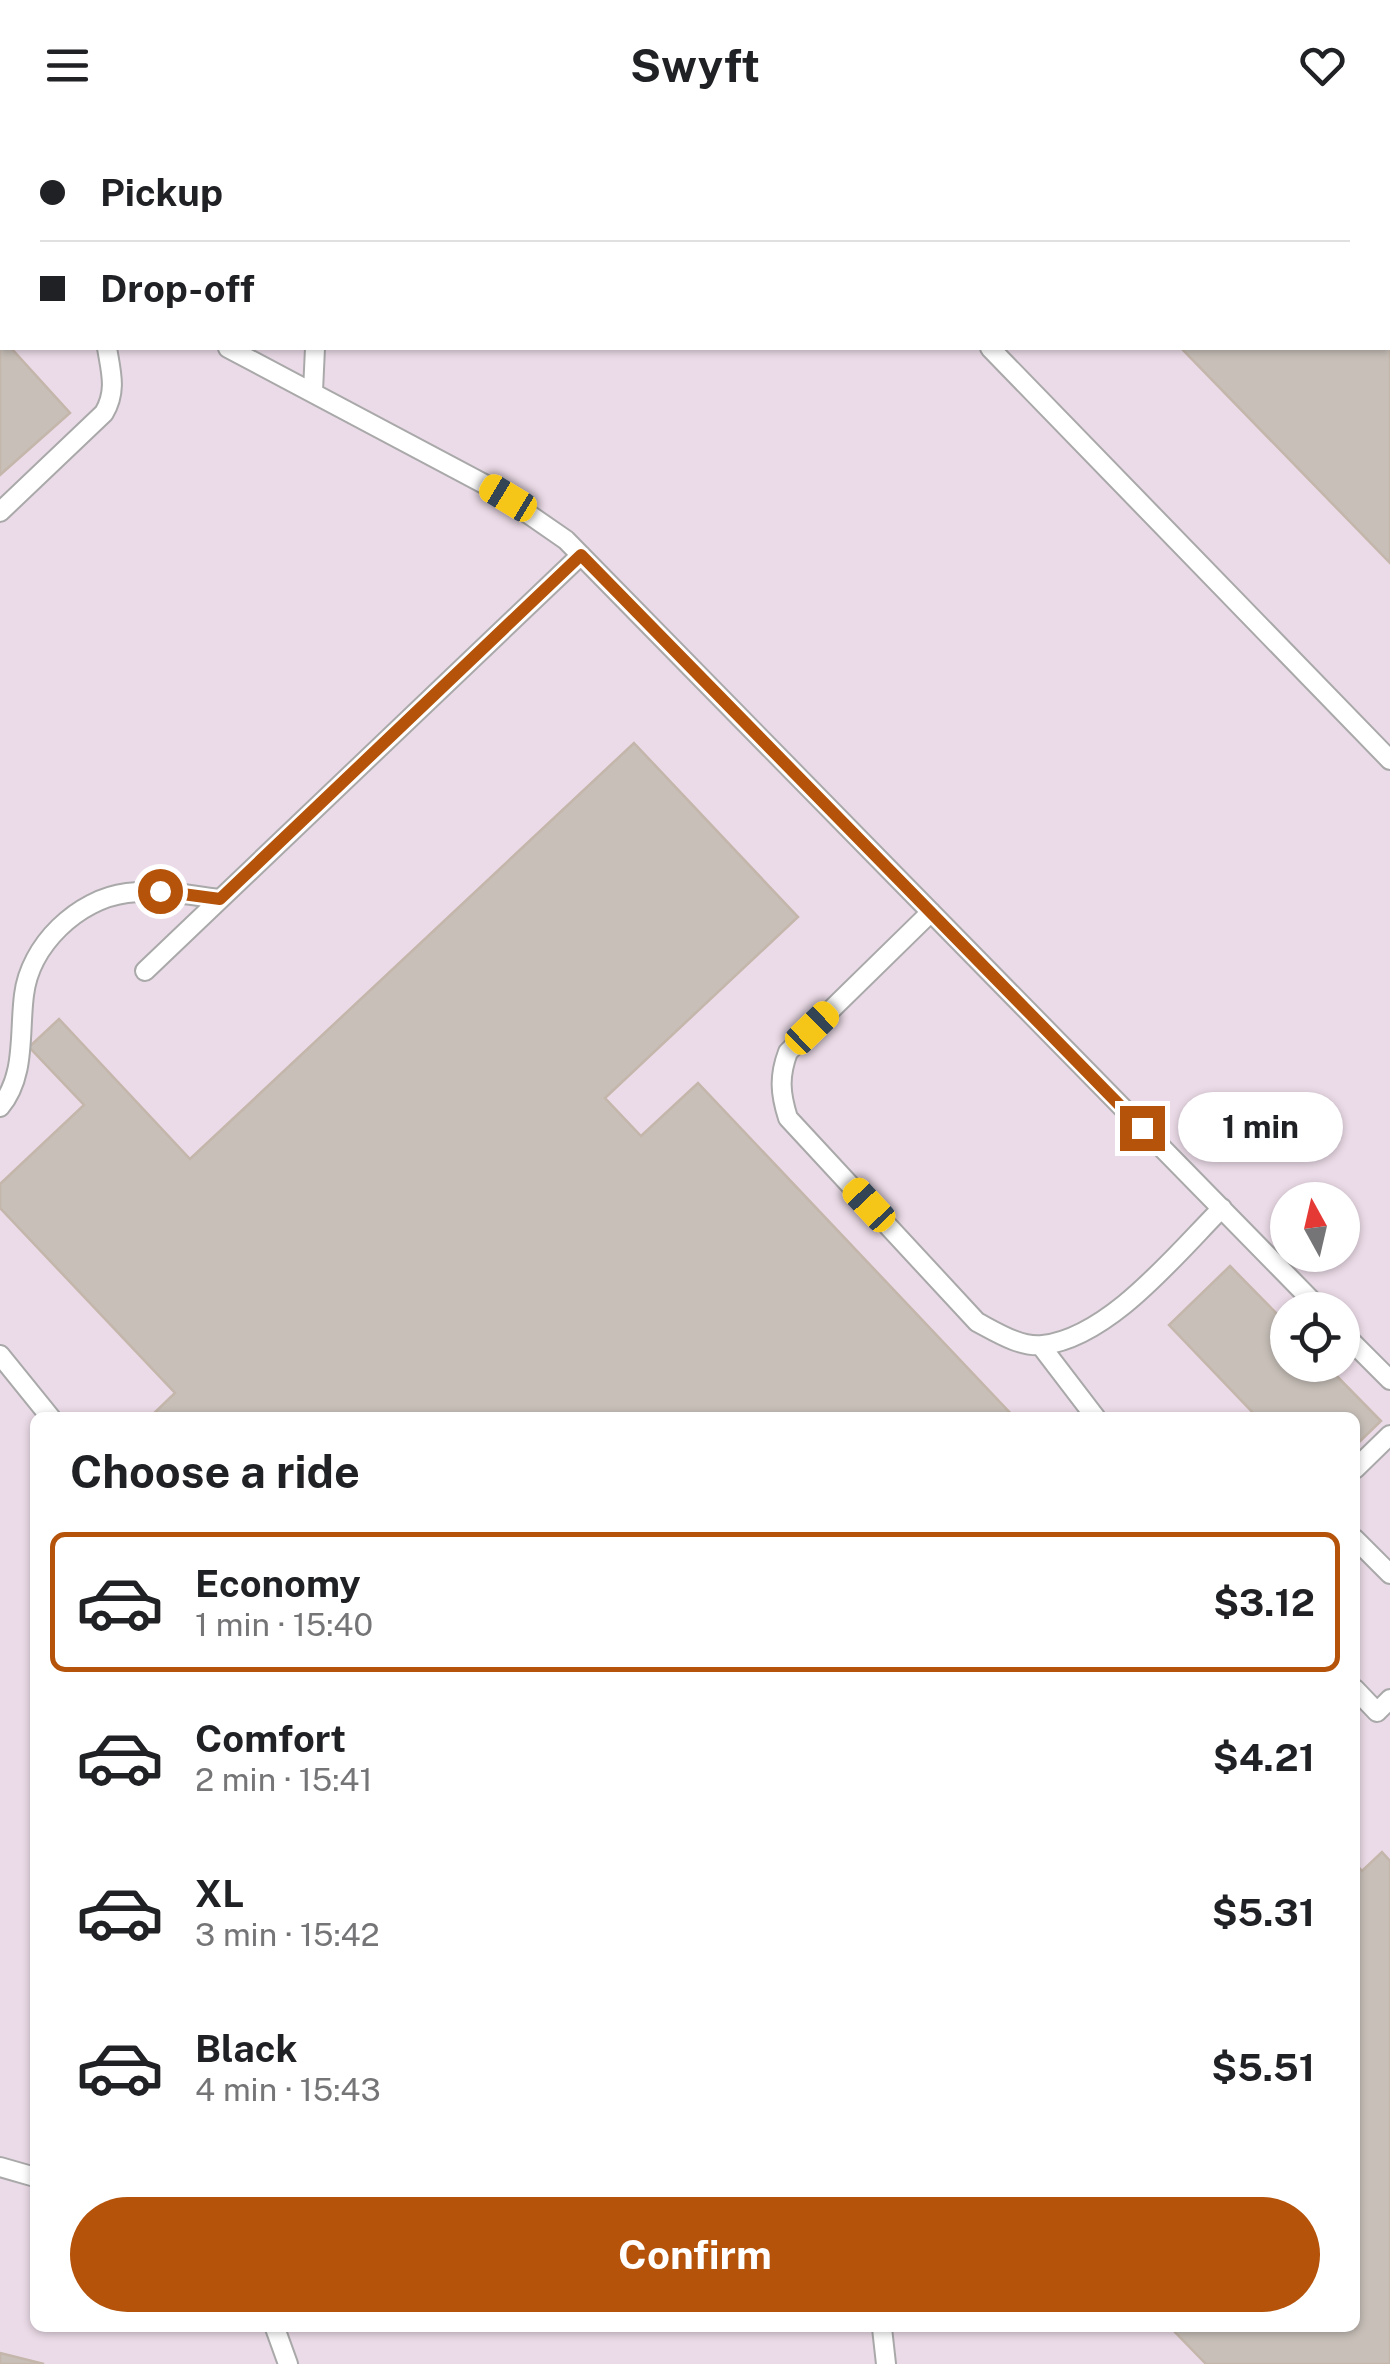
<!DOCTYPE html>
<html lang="en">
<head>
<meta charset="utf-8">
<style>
	:root { --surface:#fff; --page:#f2f2f2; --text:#202124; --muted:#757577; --line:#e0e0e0; --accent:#b45309 }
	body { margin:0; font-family:"Public Sans",sans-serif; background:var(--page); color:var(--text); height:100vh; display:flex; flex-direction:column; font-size:38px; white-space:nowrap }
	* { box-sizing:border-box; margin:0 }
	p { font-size:32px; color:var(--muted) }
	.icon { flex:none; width:55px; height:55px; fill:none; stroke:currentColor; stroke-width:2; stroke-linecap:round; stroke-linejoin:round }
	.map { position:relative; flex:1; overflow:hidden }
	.side { position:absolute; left:30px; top:1282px; width:1330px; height:920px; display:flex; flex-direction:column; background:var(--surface); border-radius:15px; box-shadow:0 2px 8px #0004 }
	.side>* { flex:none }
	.banner { position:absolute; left:0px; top:0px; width:1390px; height:220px; box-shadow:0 2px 8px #0004; display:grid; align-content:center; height:220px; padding:0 40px; background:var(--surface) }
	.needle { width:65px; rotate:352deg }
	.tools { position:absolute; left:1270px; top:1052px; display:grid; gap:20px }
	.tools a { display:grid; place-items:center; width:90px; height:90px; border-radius:50%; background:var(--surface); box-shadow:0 2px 8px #0004; font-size:50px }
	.end { position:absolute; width:45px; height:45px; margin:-22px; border:12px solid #b45309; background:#fff; box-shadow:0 0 0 5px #fff }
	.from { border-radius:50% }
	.bubble { position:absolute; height:70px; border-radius:35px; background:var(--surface); box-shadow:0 2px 8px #0004; font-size:32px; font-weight:700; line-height:70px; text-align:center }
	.car { position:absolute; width:30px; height:60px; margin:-30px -15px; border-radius:12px; box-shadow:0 0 8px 2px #0007; background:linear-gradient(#f5c518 24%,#345 0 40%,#f5c518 0 76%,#345 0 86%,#f5c518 0) }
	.banner b { display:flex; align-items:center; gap:35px; height:95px; font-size:38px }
	.banner b+b { border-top:2px solid var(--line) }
	.banner i { width:25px; height:25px; background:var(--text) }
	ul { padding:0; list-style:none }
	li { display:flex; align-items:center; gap:30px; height:140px; margin:0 20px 15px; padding:0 20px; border:5px solid transparent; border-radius:15px }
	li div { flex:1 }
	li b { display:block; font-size:38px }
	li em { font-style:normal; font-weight:700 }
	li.current { border-color:var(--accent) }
	li>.icon { width:90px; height:90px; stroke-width:1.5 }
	h2 { padding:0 40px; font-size:45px; line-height:120px }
	.primary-button { display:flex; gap:20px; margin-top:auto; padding:20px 40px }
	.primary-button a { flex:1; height:115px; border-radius:60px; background:var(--accent); color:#fff; font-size:40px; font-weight:700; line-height:115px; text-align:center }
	header { display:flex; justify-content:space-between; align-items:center; height:130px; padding:0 40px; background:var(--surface); font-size:45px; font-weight:700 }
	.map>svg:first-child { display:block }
</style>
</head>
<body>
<header><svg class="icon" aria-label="menu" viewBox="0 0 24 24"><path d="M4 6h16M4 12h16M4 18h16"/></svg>Swyft<svg class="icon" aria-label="heart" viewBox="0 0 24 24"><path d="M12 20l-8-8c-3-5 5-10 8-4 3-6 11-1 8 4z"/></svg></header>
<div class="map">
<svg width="1390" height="2234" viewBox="0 0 1390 2234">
	<rect width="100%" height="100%" fill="#f2efe9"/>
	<!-- industrial -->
	<path fill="#ebdbe8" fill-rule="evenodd" d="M 0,0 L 1390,0 L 1390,2234 L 0,2234 ZM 2,2 L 1388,2 L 1388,218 L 2,218 ZM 1288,1070 L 1342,1070 L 1342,1125 L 1288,1125 ZM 1288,1180 L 1342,1180 L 1342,1235 L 1288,1235 ZM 35,1288 L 1355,1288 L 1355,2198 L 35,2198 Z"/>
	<!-- building -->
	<path fill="#c7bfb8" stroke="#c4b6aa" stroke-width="2.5" d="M 970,0 L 1341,0 L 1344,2 L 973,2 Z
		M 1388,47 L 1390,50 L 1390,433 L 1181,218 L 1388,218 Z
		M 0,206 L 2,218 L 11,218 L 70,283 L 0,345 Z
		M 634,613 L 798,787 L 605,968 L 641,1006 L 698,953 L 1015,1288 L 149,1288 L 175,1263 L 0,1078 L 0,1054 L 84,975 L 29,917 L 59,889 L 190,1029 Z
		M 1230,1136 L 1288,1195 L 1288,1235 L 1326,1235 L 1381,1291 L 1355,1316 L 1355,1288 L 1258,1288 L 1169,1195 Z
		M 1382,1722 L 1390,1731 L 1390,2234 L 1206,2234 L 1171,2198 L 1355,2198 L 1355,1733 L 1362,1741 Z
		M 0,2223 L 44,2234 L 0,2234 Z"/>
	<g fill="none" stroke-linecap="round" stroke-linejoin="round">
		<defs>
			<path id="service" d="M 323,0 L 323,2
				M 779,0 L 781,2
				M 228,218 L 488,356 L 566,410 L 1321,1180
				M 990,218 L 1390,630
				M 313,261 L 315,218
				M 0,382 L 104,283 C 117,261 111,242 107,218
				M 931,782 L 788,922 C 779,946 780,963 788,988 L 977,1192 C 996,1202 1021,1218 1043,1215 C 1110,1207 1176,1124 1222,1078
				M 145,841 L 581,425
				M 0,977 C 26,946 19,903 24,865 C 30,815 78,769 127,763 C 159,759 189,765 220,769
				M 1342,1202 L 1390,1250
				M 1041,1216 L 1096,1288
				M 0,1225 L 51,1288
				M 1355,1339 L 1390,1305
				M 1355,1409 L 1390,1444
				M 1355,1559 L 1377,1582 L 1390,1569
				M 0,2037 L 35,2047
				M 275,2198 L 288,2234
				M 882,2198 L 886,2234"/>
		</defs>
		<!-- service casing -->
		<use href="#service" stroke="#a9a9a9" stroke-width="22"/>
		<!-- service -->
		<use href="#service" stroke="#fff" stroke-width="18"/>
	</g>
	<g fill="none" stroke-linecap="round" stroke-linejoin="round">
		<!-- route -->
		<path stroke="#b45309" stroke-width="12" d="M 160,761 L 220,769 L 581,425 L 1142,998"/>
	</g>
</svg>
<div class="tools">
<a><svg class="needle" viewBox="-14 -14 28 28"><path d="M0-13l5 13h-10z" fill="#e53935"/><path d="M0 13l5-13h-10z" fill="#757577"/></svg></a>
<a><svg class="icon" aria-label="locate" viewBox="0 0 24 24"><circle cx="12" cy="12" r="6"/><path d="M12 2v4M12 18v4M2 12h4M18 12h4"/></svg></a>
</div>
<i class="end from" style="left:160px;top:761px"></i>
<i class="end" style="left:1142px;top:998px"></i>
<div class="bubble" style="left:1178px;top:962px;width:165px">1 min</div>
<i class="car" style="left:508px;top:368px;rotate:301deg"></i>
<i class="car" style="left:812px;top:898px;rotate:46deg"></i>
<i class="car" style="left:869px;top:1075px;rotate:317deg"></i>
<div class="banner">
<b><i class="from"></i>Pickup</b>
<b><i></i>Drop-off</b>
</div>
<section class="side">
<h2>Choose a ride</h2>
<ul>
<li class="current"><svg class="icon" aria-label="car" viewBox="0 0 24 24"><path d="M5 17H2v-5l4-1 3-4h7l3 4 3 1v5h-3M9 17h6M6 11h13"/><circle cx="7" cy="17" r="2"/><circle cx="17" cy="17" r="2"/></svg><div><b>Economy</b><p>1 min · 15:40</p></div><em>$3.12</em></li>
<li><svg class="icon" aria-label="car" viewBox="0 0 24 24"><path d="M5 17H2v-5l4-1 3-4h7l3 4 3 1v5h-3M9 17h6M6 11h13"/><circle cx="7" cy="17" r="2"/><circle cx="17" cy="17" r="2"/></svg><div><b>Comfort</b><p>2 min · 15:41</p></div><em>$4.21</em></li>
<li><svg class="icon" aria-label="car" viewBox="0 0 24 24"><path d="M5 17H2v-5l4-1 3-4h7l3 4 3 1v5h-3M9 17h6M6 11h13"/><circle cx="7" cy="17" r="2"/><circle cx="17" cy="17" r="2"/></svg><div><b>XL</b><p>3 min · 15:42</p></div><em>$5.31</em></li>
<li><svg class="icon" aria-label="car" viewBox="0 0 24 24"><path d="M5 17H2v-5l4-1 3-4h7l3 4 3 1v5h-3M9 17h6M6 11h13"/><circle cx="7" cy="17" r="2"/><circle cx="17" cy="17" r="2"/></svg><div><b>Black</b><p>4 min · 15:43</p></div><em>$5.51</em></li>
</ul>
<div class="primary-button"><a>Confirm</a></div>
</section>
</div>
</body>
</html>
